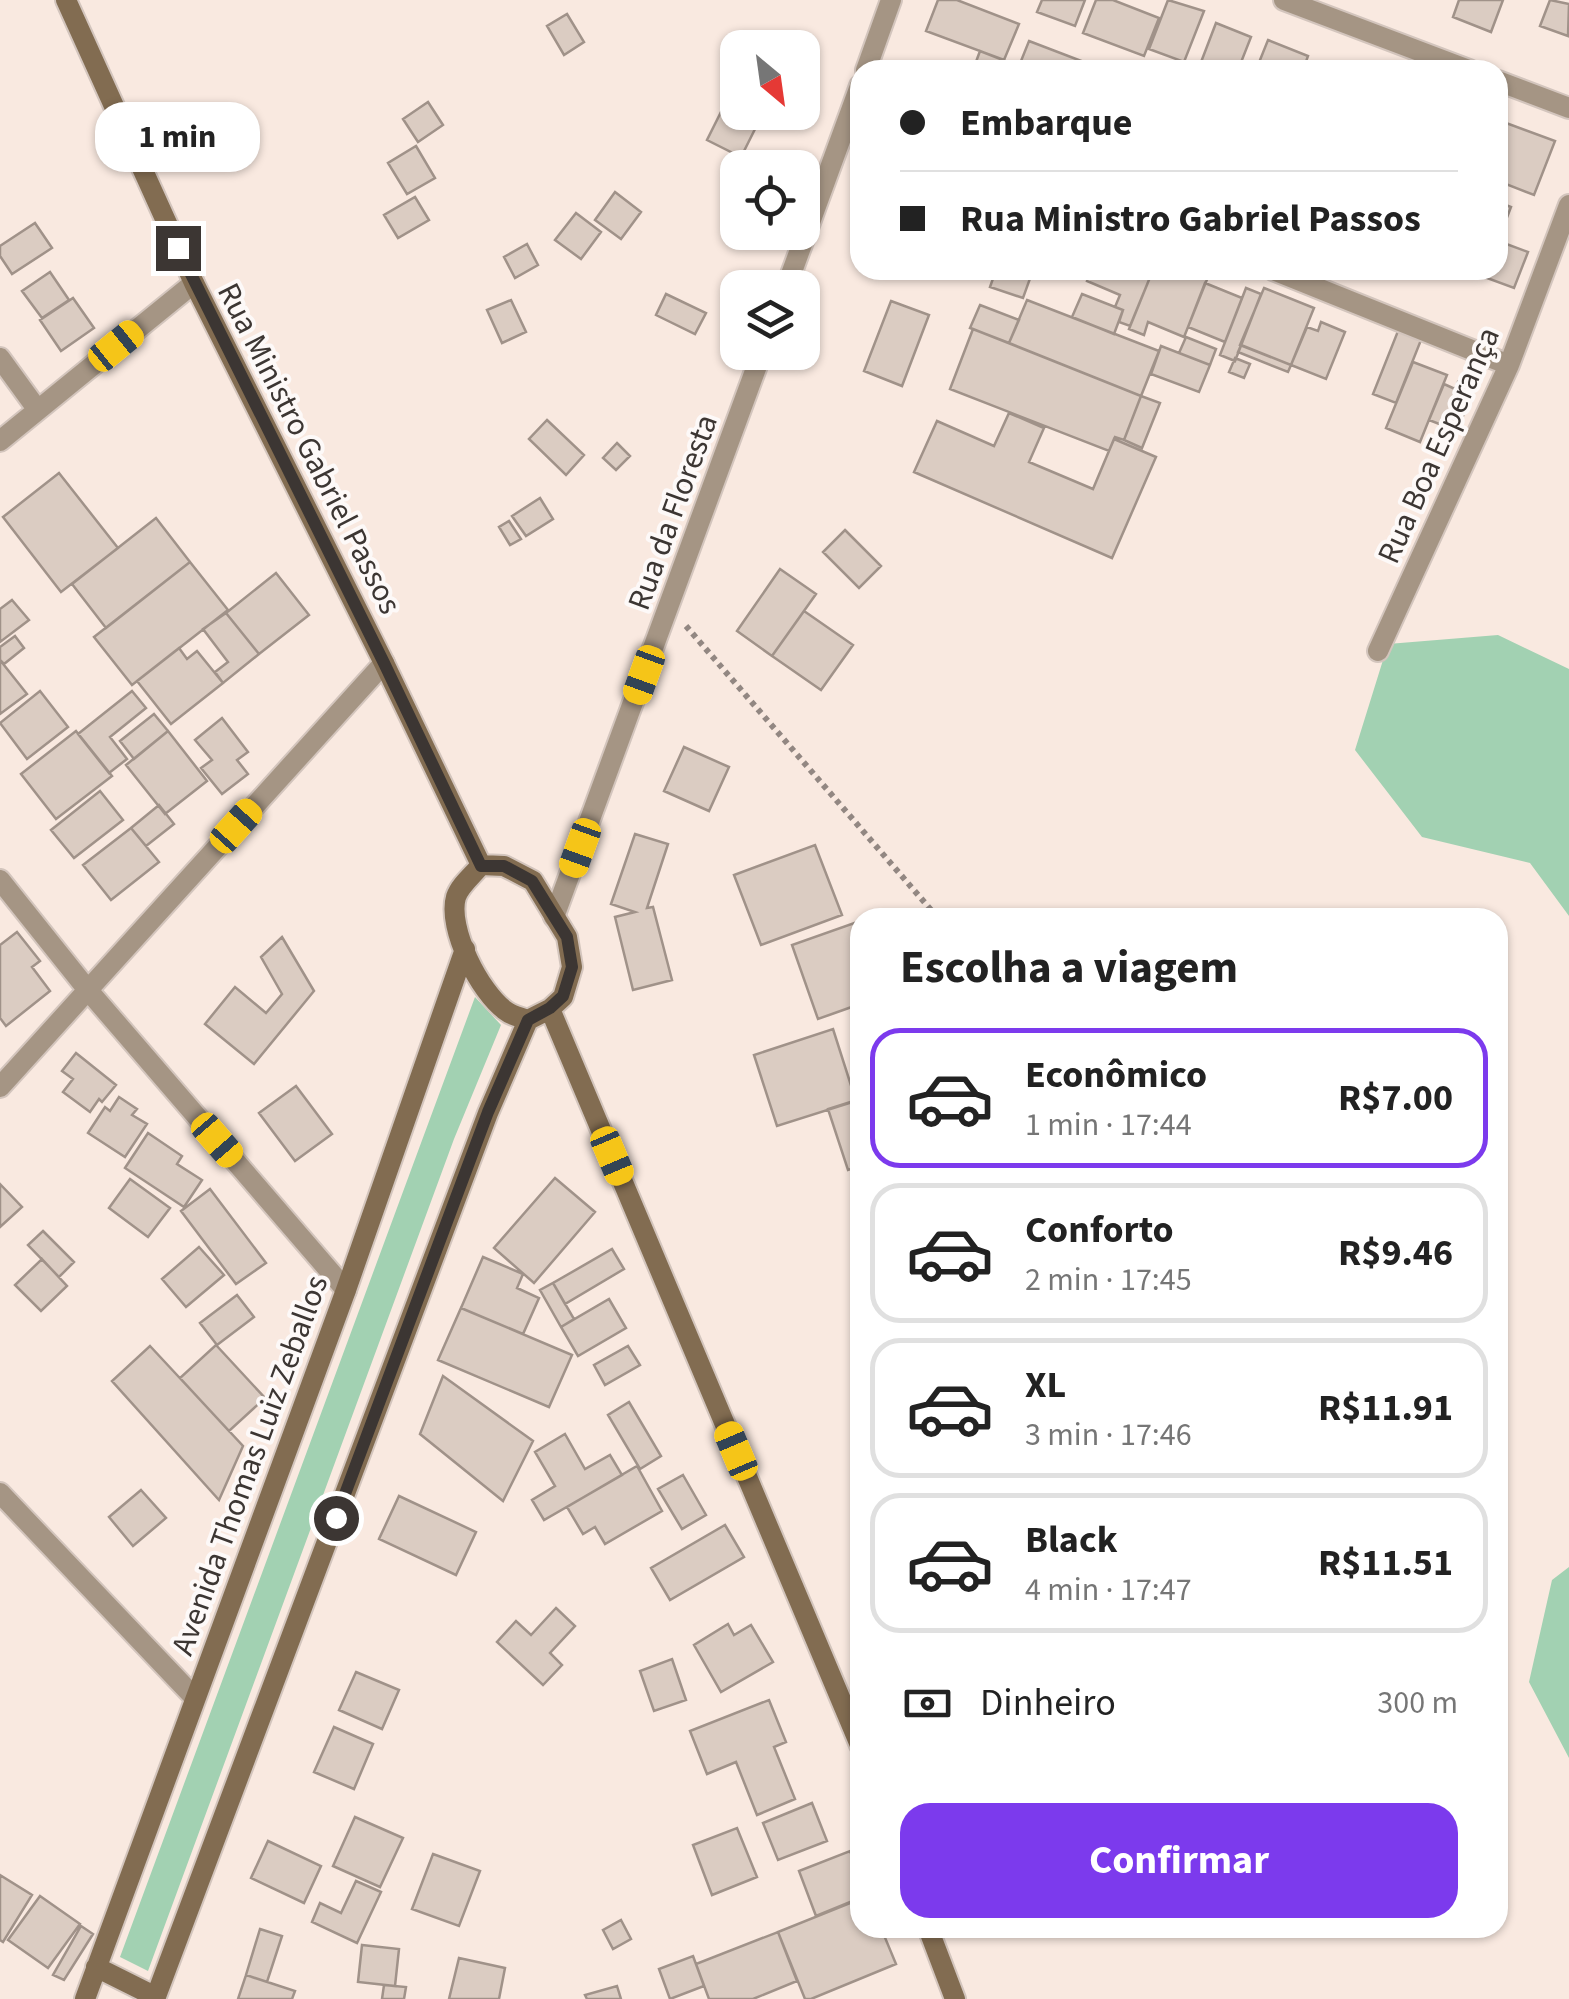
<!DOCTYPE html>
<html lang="pt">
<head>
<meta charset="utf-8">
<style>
	:root { --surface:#fff; --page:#f2f2f2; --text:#222; --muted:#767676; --line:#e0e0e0; --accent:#7c3aed }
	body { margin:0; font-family:"Source Sans 3",sans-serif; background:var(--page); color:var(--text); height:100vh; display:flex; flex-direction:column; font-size:38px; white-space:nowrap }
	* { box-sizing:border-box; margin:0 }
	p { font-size:32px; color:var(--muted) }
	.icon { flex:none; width:55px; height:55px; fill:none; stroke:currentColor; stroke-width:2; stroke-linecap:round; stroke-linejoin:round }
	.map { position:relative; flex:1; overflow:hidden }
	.details { position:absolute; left:850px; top:908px; width:658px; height:1030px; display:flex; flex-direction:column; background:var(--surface); border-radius:30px; box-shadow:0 2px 8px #0004 }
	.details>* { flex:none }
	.guide { position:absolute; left:850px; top:60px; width:658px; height:220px; border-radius:30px; box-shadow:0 2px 8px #0004; display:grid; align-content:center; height:220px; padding:0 50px; background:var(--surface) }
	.needle { width:65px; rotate:151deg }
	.tools { position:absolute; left:720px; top:30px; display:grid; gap:20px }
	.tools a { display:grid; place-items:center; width:100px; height:100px; border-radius:20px; background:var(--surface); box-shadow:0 2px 8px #0004; font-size:50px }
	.end { position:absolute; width:45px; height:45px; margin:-22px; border:12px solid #3c3633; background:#fff; box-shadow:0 0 0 5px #fff }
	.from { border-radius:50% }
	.bubble { position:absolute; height:70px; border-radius:30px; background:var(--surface); box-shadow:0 2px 8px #0004; font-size:32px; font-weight:700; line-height:70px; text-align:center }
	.car { position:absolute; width:30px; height:60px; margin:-30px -15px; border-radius:12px; box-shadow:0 0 8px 2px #0007; background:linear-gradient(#f5c518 24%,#345 0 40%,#f5c518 0 76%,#345 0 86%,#f5c518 0) }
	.guide b { display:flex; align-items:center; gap:35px; height:95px; font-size:38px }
	.guide b+b { border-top:2px solid var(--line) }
	.guide i { width:25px; height:25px; background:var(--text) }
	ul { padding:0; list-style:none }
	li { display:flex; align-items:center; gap:30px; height:140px; margin:0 20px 15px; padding:0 30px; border:5px solid var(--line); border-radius:30px }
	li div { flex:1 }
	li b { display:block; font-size:38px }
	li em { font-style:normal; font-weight:700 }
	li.selected { border-color:var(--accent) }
	li>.icon { width:90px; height:90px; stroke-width:1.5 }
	h2 { padding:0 50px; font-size:45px; line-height:120px }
	.pay { display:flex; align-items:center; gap:25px; height:110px; padding:0 50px; font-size:38px }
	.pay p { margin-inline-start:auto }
	.button { display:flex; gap:20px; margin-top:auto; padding:20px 50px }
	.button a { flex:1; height:115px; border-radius:30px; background:var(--accent); color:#fff; font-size:40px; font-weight:700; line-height:115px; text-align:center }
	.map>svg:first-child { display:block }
</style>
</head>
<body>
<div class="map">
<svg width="1569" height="1999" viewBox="0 0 1569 1999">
	<rect width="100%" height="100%" fill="#f9e9e0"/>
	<!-- green -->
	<path fill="#a2d1b2" d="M 1498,635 L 1569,669 L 1569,916 L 1530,863 L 1422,837 L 1355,750 L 1388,644 Z
		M 475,997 L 501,1025 L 454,1139 L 148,1971 L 120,1957 Z
		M 1569,1567 L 1569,1758 L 1529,1682 L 1552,1580 Z"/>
	<!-- building -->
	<path fill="#dbccc2" stroke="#a09289" stroke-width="2.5" d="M 938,0 L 957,0 L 1019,24 L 1004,60 L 926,31 Z
		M 1042,0 L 1085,0 L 1075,26 L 1037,12 Z
		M 1096,0 L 1113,0 L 1159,18 L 1144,56 L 1083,33 Z
		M 1168,0 L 1204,11 L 1184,62 L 1149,49 Z
		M 1459,0 L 1503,0 L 1491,32 L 1453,17 Z
		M 1550,0 L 1569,4 L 1568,36 L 1540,26 Z
		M 567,14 L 584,42 L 564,55 L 547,26 Z
		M 1216,23 L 1251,37 L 1238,70 L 1198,70 Z
		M 1268,40 L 1308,56 L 1303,70 L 1256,70 Z
		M 1029,41 L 1084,62 L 1081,70 L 1029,70 L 1019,66 Z
		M 980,51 L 1023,68 L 1022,70 L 973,70 Z
		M 428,102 L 443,125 L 418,142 L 403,119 Z
		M 721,112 L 755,129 L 741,157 L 707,140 Z
		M 1498,120 L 1555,141 L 1534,195 L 1498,181 Z
		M 416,146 L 435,178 L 407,194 L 388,163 Z
		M 615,192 L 641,212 L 621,239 L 595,220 Z
		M 415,197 L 429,220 L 398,238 L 384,215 Z
		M 1498,202 L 1511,207 L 1498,241 Z
		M 576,213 L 601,232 L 581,259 L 555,240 Z
		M 35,223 L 52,248 L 12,274 L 0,256 L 0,246 Z
		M 1501,242 L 1528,252 L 1514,288 L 1487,278 L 1490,270 L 1498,270 L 1498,251 Z
		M 527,244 L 538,265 L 515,278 L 504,257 Z
		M 996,270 L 1024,270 L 1032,273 L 1023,298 L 990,287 Z
		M 1091,270 L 1153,270 L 1130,326 L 1119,322 L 1123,310 L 1115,307 L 1120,295 L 1087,281 Z
		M 1153,270 L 1189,270 L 1208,277 L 1184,337 L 1148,322 L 1144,335 L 1129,329 Z
		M 50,272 L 69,300 L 42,318 L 22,291 Z
		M 1205,283 L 1242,298 L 1225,342 L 1188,327 Z
		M 1246,288 L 1261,294 L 1235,361 L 1220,355 Z
		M 1264,288 L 1314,308 L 1291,365 L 1240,345 Z
		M 666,294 L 706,313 L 695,334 L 656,315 Z
		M 1082,294 L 1123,310 L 1114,334 L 1072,317 Z
		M 73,298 L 94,328 L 61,351 L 40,320 Z
		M 511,300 L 526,332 L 502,343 L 487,310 Z
		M 1027,300 L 1159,351 L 1141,396 L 1009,343 Z
		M 891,301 L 929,315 L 902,386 L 864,371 Z
		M 980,305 L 1019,320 L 1009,343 L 970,328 Z
		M 1321,322 L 1345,332 L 1326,379 L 1291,365 L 1307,327 L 1318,331 Z
		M 973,329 L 1141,396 L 1124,440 L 1115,437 L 1109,451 L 950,389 Z
		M 1398,331 L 1421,340 L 1396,403 L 1373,394 Z
		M 1186,337 L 1216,349 L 1210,365 L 1179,353 Z
		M 1241,345 L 1291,365 L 1288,372 L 1238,352 Z
		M 1161,346 L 1210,365 L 1199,392 L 1151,374 Z
		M 1235,358 L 1250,364 L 1244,378 L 1229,372 Z
		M 1413,362 L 1447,375 L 1420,442 L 1386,428 Z
		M 1458,382 L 1474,389 L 1457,431 L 1429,420 L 1444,384 L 1455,389 Z
		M 1141,396 L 1160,403 L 1142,448 L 1124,440 Z
		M 1009,413 L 1044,428 L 1029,462 L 1093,489 L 1114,439 L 1156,457 L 1112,558 L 914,472 L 937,421 L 994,446 Z
		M 547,420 L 584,455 L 566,475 L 529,439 Z
		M 617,443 L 630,456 L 616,470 L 603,458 Z
		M 59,473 L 118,548 L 61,592 L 3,517 Z
		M 540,498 L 553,519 L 526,536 L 512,516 Z
		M 156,518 L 190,562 L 106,628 L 72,584 Z
		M 509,521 L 521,539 L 510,545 L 499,527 Z
		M 845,530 L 881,566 L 859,588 L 823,552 Z
		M 190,562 L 228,610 L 132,685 L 94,637 Z
		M 780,569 L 816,594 L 772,656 L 737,631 Z
		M 276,573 L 309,615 L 259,654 L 226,613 Z
		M 12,600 L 29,620 L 0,642 L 0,609 Z
		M 804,611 L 853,645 L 821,690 L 772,656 Z
		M 226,613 L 259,654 L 223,683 L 215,672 L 228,662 L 203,629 Z
		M 15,636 L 24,648 L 4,664 L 0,660 L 0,647 Z
		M 179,648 L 187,659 L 197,651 L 223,683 L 171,724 L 137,681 Z
		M 0,660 L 27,694 L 0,714 Z
		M 40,691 L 68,727 L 27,759 L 0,723 Z
		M 132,691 L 146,708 L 110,737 L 127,759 L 109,773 L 78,734 Z
		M 154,714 L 168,731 L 134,759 L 120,741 Z
		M 222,718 L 248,752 L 237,760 L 248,774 L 222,794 L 201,768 L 212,760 L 195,740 Z
		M 76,731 L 112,776 L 56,819 L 21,774 Z
		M 168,731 L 207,781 L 165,814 L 126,765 Z
		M 684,747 L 729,767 L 709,811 L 664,791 Z
		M 100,791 L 123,820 L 74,858 L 51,830 Z
		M 159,805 L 174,824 L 146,846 L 131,828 Z
		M 131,828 L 159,862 L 111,900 L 83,865 Z
		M 635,834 L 668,844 L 647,908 L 653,907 L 672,980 L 633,990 L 615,917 L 635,912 L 611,904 Z
		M 815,845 L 842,915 L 761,945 L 734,875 Z
		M 860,921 L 860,1004 L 818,1019 L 792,945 Z
		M 17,932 L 40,961 L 32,967 L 50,991 L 6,1026 L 0,1018 L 0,945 Z
		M 282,937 L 314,991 L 254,1064 L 205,1024 L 235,987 L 266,1013 L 282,994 L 261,957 Z
		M 833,1029 L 856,1101 L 777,1126 L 754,1055 Z
		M 76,1053 L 116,1085 L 102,1102 L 99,1099 L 90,1112 L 63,1092 L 73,1079 L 62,1071 Z
		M 296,1086 L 332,1134 L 295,1161 L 259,1113 Z
		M 119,1097 L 137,1109 L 132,1115 L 147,1124 L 125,1157 L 88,1133 L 105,1107 L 110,1111 Z
		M 860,1099 L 860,1166 L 848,1170 L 828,1109 Z
		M 148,1133 L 182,1156 L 177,1164 L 202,1180 L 184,1207 L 125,1168 Z
		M 555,1178 L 595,1212 L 534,1283 L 494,1248 Z
		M 130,1179 L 170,1208 L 148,1237 L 109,1208 Z
		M 0,1184 L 22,1207 L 0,1227 Z
		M 210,1189 L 266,1263 L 236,1284 L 181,1211 Z
		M 43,1231 L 74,1262 L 59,1277 L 28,1245 Z
		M 199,1247 L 224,1275 L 186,1307 L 162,1279 Z
		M 612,1249 L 624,1269 L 565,1304 L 553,1283 Z
		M 483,1257 L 523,1274 L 517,1288 L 539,1298 L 523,1334 L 461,1308 Z
		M 42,1259 L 67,1286 L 41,1311 L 15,1285 Z
		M 553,1283 L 574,1319 L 561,1327 L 540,1290 Z
		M 237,1295 L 254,1317 L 217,1345 L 200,1323 Z
		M 609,1299 L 626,1328 L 578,1356 L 561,1327 Z
		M 461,1308 L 572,1355 L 549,1407 L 438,1360 Z
		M 216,1345 L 265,1398 L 229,1431 L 180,1378 Z
		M 150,1346 L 243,1446 L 219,1500 L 112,1381 Z
		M 628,1346 L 640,1365 L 605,1385 L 594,1365 Z
		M 443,1376 L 533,1441 L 503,1501 L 420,1434 Z
		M 629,1402 L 661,1456 L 640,1469 L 608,1415 Z
		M 565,1434 L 585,1469 L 610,1455 L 622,1475 L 544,1520 L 532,1500 L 555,1486 L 535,1452 Z
		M 637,1466 L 662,1511 L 605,1544 L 595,1527 L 583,1534 L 567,1507 Z
		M 683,1475 L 706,1515 L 682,1529 L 658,1489 Z
		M 141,1490 L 166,1518 L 133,1546 L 109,1517 Z
		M 399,1496 L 476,1532 L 456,1575 L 379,1539 Z
		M 725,1525 L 744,1557 L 670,1600 L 651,1568 Z
		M 556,1608 L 575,1626 L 550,1653 L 562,1665 L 543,1685 L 497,1642 L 516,1621 L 531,1635 Z
		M 728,1624 L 734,1635 L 751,1625 L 773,1662 L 721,1692 L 694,1645 Z
		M 672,1659 L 686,1700 L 654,1711 L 640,1671 Z
		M 356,1672 L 399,1690 L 382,1729 L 339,1710 Z
		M 769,1700 L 786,1742 L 774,1747 L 795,1799 L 757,1815 L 736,1762 L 707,1774 L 690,1731 Z
		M 334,1727 L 373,1744 L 354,1789 L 314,1772 Z
		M 812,1803 L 827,1841 L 778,1860 L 763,1823 Z
		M 355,1817 L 403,1838 L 380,1887 L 333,1866 Z
		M 737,1828 L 757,1877 L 712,1895 L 693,1845 Z
		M 268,1841 L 321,1866 L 304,1903 L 251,1878 Z
		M 850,1851 L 860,1875 L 860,1898 L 816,1916 L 799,1871 Z
		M 433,1854 L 480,1871 L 459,1926 L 412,1909 Z
		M 0,1875 L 32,1895 L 3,1942 L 0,1940 Z
		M 356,1881 L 381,1892 L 357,1943 L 312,1922 L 320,1903 L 341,1913 Z
		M 40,1896 L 80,1924 L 48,1968 L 8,1940 Z
		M 860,1899 L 860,1928 L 881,1928 L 896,1964 L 811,1999 L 805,1999 L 778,1932 Z
		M 621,1920 L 631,1939 L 613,1949 L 603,1930 Z
		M 81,1926 L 93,1934 L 64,1980 L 53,1975 Z
		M 260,1929 L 282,1936 L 267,1982 L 246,1975 Z
		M 778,1932 L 797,1981 L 753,1999 L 709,1999 L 696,1964 Z
		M 362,1945 L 399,1949 L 395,1986 L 358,1982 Z
		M 693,1956 L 704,1986 L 670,1999 L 659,1969 Z
		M 459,1958 L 505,1968 L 499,1999 L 449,1999 Z
		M 246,1975 L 295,1991 L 292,1999 L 238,1999 Z
		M 384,1985 L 406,1987 L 404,1999 L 382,1999 Z
		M 617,1986 L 621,1999 L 587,1999 L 585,1995 Z"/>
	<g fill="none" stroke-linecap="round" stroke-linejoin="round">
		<defs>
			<path id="street" d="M 1284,0 L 1469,70
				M 866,70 L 891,0
				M 1498,81 L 1569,108
				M 1273,270 L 1509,365
				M 786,288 L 860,86
				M 0,358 L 37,409
				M 0,441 L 194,283
				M 1378,651 L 1509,365 L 1569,205
				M 0,880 L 87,989 L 346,1290
				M 554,917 L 762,352
				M 0,1087 L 384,663
				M 0,1493 L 195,1698"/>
			<path id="secondary" d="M 66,0 L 194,283 L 384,663 L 481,865
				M 481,865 L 504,866 L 533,881 L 567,937 L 572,967 L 563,997 L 550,1009 L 528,1020 C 520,1017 512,1016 506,1011 C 480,993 447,928 456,897 C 460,885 473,875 481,865 Z
				M 550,1009 L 860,1745
				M 928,1928 L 955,1999
				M 96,1967 L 156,1997
				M 85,1999 L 346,1290 L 465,949
				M 155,1999 L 488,1113 L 528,1020"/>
		</defs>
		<!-- street casing -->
		<use href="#street" stroke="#d3c5bd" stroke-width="24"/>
		<!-- secondary casing -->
		<use href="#secondary" stroke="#d3c5bd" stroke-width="24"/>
		<!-- path -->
		<path stroke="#928782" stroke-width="6" stroke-dasharray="5 5" stroke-linecap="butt" d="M 686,626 L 938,918"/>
		<!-- street -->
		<use href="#street" stroke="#a59584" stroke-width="20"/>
		<!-- secondary -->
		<use href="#secondary" stroke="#826c51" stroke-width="20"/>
	</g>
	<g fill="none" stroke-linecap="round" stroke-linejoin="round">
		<!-- route -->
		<path stroke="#3c3633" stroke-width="12" d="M 178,248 L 384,663 L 481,866 L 504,866 L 532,881 L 567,937 L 572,967 L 563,996 L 550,1008 L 528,1020 L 488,1112 L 336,1518"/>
	</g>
	<g text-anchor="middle" stroke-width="8" stroke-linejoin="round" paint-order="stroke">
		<!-- street labels -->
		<g font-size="32" fill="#3c3633" stroke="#fdf9f8">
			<text transform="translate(1438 445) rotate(-66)" y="11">Rua Boa Esperança</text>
			<text transform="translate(310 448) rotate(63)" y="11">Rua Ministro Gabriel Passos</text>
			<text transform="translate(672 512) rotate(-70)" y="11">Rua da Floresta</text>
			<text transform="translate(249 1465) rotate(-70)" y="11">Avenida Thomas Luiz Zeballos</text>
		</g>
	</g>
</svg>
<div class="tools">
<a><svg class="needle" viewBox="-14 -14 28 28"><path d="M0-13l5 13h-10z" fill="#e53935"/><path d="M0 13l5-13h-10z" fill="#767676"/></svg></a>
<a><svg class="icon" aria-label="locate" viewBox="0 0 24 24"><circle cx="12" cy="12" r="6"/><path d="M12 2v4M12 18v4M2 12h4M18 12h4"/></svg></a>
<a><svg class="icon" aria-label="layers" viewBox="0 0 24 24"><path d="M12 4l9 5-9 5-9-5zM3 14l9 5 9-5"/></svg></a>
</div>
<i class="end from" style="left:336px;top:1518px"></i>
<i class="end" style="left:178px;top:248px"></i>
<div class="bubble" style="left:95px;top:102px;width:165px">1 min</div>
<i class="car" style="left:116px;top:346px;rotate:51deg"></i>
<i class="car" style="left:644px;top:675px;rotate:200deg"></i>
<i class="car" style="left:236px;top:826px;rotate:42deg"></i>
<i class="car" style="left:580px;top:848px;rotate:200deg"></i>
<i class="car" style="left:217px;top:1140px;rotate:139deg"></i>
<i class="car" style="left:612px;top:1156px;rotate:157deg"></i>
<i class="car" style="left:736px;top:1451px;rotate:337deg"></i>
<div class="guide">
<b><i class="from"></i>Embarque</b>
<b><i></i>Rua Ministro Gabriel Passos</b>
</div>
<section class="details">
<h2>Escolha a viagem</h2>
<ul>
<li class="selected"><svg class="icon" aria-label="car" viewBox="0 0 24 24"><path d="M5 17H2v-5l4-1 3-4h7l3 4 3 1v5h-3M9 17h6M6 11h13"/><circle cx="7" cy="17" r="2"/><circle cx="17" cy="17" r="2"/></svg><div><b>Econômico</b><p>1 min · 17:44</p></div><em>R$7.00</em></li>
<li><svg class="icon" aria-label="car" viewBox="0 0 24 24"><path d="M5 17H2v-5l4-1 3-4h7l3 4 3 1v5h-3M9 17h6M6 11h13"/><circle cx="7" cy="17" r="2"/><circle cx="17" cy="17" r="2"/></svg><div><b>Conforto</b><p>2 min · 17:45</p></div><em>R$9.46</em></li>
<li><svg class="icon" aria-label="car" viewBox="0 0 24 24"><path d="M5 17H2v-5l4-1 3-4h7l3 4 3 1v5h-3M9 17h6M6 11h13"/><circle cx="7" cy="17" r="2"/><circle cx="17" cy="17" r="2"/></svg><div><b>XL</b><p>3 min · 17:46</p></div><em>R$11.91</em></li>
<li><svg class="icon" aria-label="car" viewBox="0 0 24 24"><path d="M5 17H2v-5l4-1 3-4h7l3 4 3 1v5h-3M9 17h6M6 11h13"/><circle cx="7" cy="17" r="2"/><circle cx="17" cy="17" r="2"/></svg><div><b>Black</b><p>4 min · 17:47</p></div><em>R$11.51</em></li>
</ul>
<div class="pay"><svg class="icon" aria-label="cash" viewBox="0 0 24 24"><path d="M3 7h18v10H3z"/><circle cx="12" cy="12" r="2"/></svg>Dinheiro<p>300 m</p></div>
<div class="button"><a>Confirmar</a></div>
</section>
</div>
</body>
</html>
